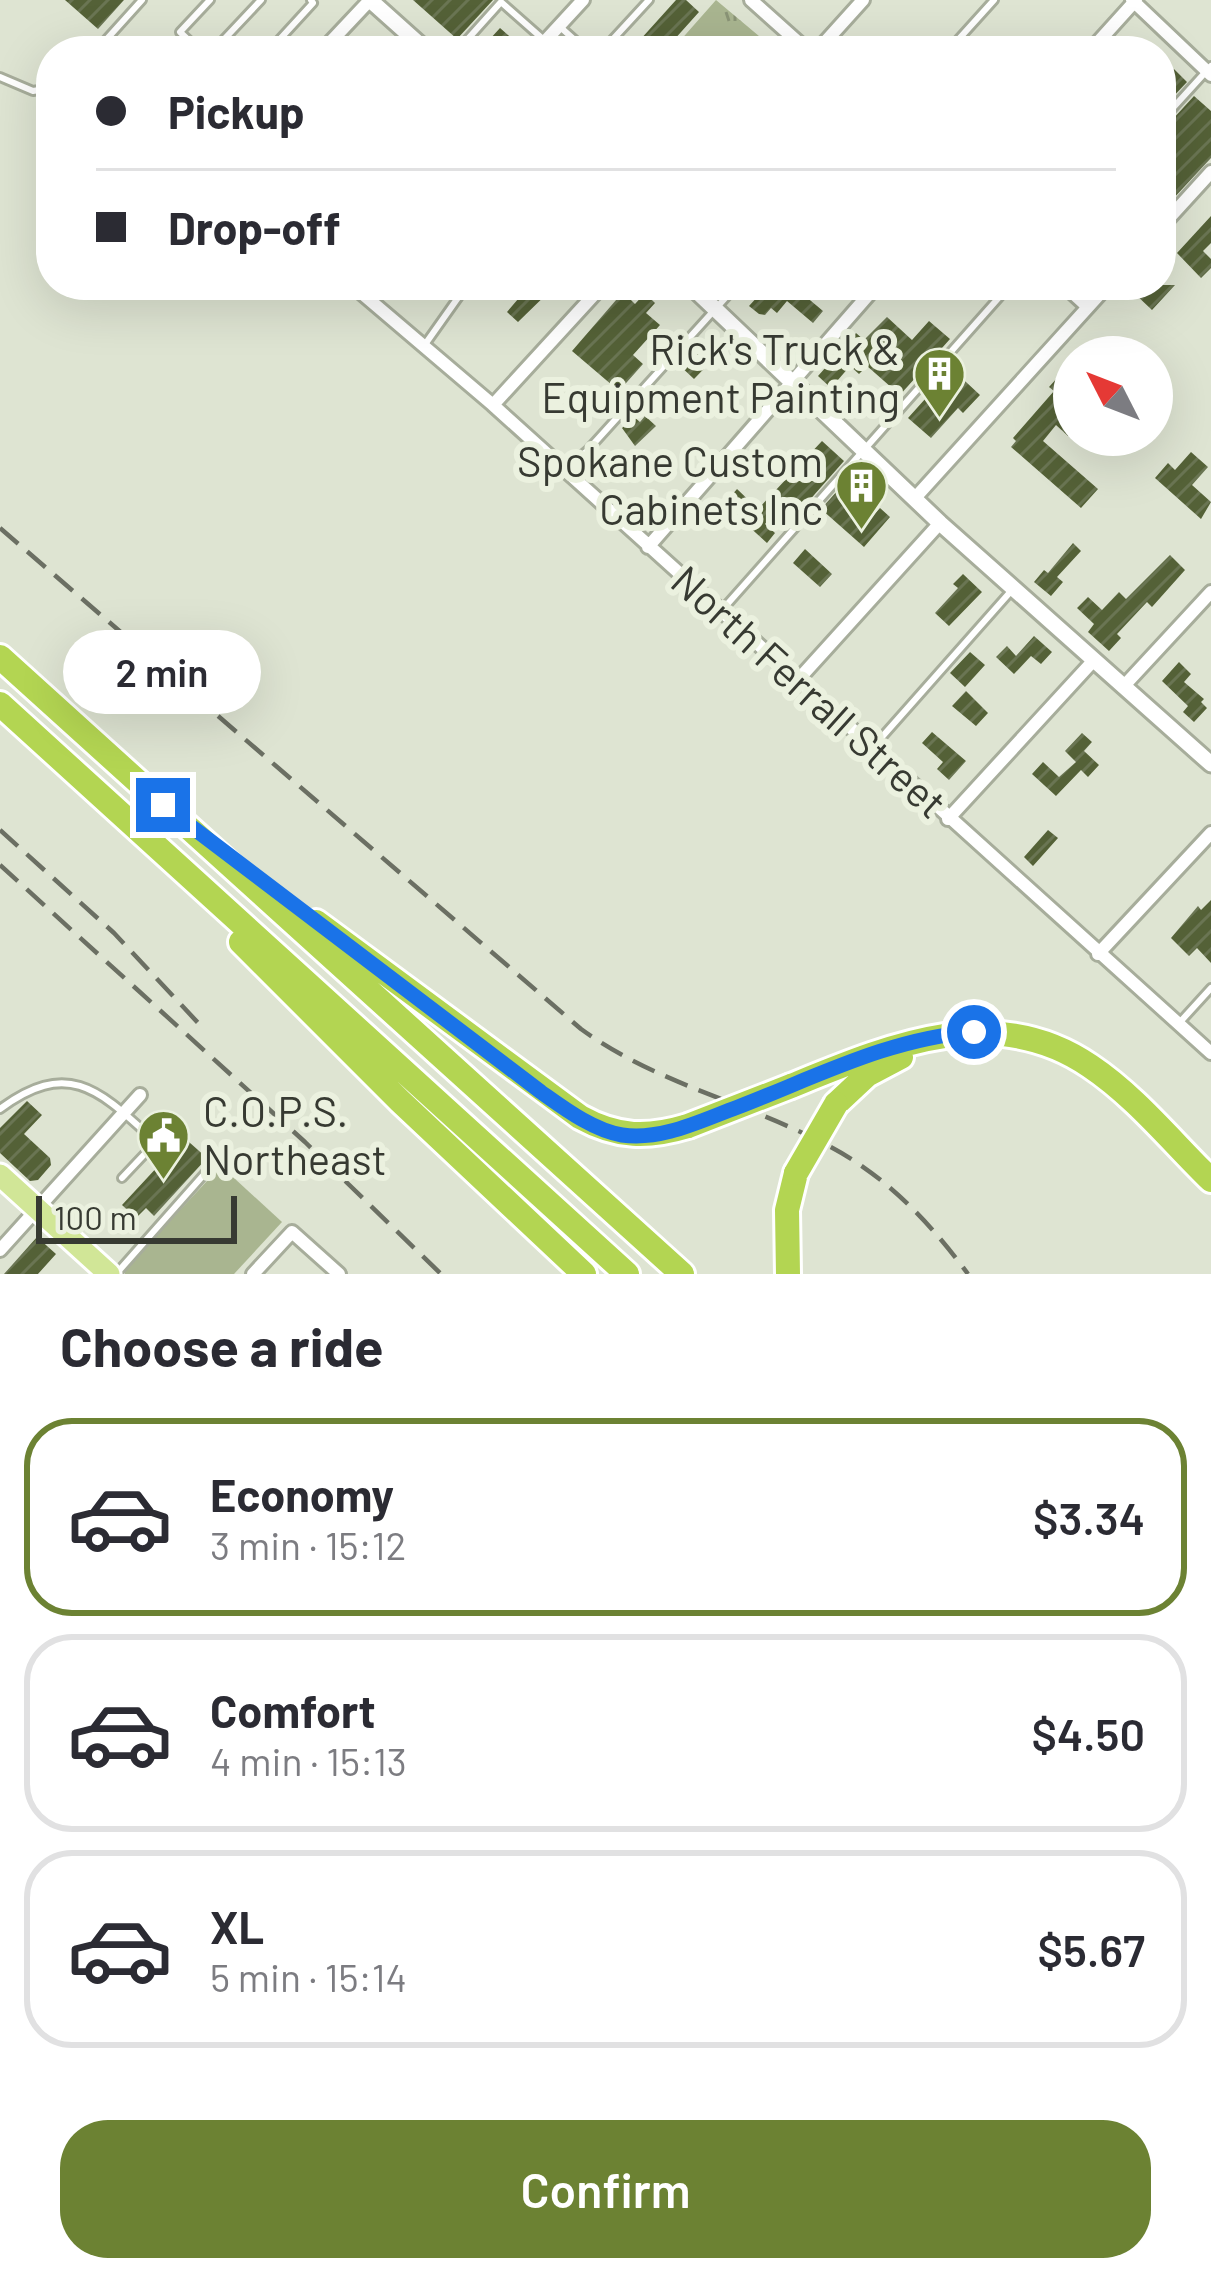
<!DOCTYPE html>
<html lang="en">
<head>
<meta charset="utf-8">
<style>
	:root { --surface:#fff; --page:#f2f2f3; --text:#2b2b33; --muted:#7c7c81; --line:#e1e1e2; --accent:#6c8233 }
	body { margin:0; font-family:Barlow,sans-serif; background:var(--page); color:var(--text); height:100vh; display:flex; flex-direction:column; font-size:45px; white-space:nowrap }
	* { box-sizing:border-box; margin:0 }
	p { font-size:39px; color:var(--muted) }
	.icon { flex:none; width:66px; height:66px; fill:none; stroke:currentColor; stroke-width:2; stroke-linecap:round; stroke-linejoin:round }
	.map { position:relative; height:1274px; overflow:hidden }
	.drawer { display:flex; flex-direction:column; background:var(--surface); flex:1 }
	.drawer>* { flex:none }
	.top-card { position:absolute; left:36px; top:36px; width:1140px; height:264px; border-radius:48px; box-shadow:0 12px 48px #0002; display:grid; align-content:center; height:264px; padding:0 60px; background:var(--surface) }
	.needle { width:78px; rotate:312deg }
	.buttons { position:absolute; left:1053px; top:336px; display:grid; gap:24px }
	.buttons a { display:grid; place-items:center; width:120px; height:120px; border-radius:50%; background:var(--surface); box-shadow:0 12px 48px #0002; font-size:60px }
	.scale { position:absolute; left:36px; bottom:30px; width:201px; box-sizing:border-box; padding-left:12px; border:6px solid #373a32; border-top:0; font-size:33px; line-height:42px; white-space:nowrap; color:#373a32; -webkit-text-stroke:9px #ebf1df; paint-order:stroke }
	.end { position:absolute; width:54px; height:54px; margin:-27px; border:15px solid #1a73e8; background:#fff; box-shadow:0 0 0 6px #fff }
	.from { border-radius:50% }
	.bubble { position:absolute; height:84px; border-radius:42px; background:var(--surface); box-shadow:0 12px 48px #0002; font-size:39px; font-weight:600; line-height:84px; text-align:center }
	.top-card b { display:flex; align-items:center; gap:42px; height:114px; font-size:45px }
	.top-card b+b { border-top:3px solid var(--line) }
	.top-card i { width:30px; height:30px; background:var(--text) }
	ul { padding:0; list-style:none }
	li { display:flex; align-items:center; gap:36px; height:198px; margin:0 24px 18px; padding:0 36px; border:6px solid var(--line); border-radius:48px }
	li div { flex:1 }
	li b { display:block; font-size:45px }
	li em { font-style:normal; font-weight:600 }
	li.selected { border-color:var(--accent) }
	li>.icon { width:108px; height:108px; stroke-width:1.5 }
	h2 { padding:0 60px; font-size:54px; line-height:144px }
	.cta { display:flex; gap:24px; margin-top:auto; padding:24px 60px }
	.cta a { flex:1; height:138px; border-radius:48px; background:var(--accent); color:#fff; font-size:48px; font-weight:600; line-height:138px; text-align:center }
	.map>svg:first-child { display:block }
</style>
</head>
<body>
<div class="map">
<svg width="1211" height="1274" viewBox="0 0 1211 1274">
	<defs>
		<pattern id="grass-tufts" width="24" height="20" patternUnits="userSpaceOnUse" patternTransform="scale(3)"><rect width="24" height="20" fill="#a9b590"/><path d="M3 7l-1-3M5 7V3M7 7l1-3M15 17l-1-3M17 17v-4M19 17l1-3" fill="none" stroke="#8a9476"/></pattern>
		<pattern id="building-hatch" width="6" height="6" patternUnits="userSpaceOnUse" patternTransform="scale(3)"><rect width="6" height="6" fill="#546137"/><path d="M-1 1l2-2M0 6l6-6M5 7l2-2" fill="none" stroke="#6a7553"/></pattern>
	</defs>
	<rect width="100%" height="100%" fill="#dee4d2"/>
	<!-- grass -->
	<path fill="url(#grass-tufts)" d="M 716,0 L 777,51 L 782,51 L 671,51 Z"/>
	<!-- green -->
	<path fill="#a9b590" d="M 221,1166 L 282,1222 L 234,1274 L 125,1274 L 124,1270 Z"/>
	<!-- building -->
	<path fill="url(#building-hatch)" d="M 65,0 L 124,0 L 98,29 Z
		M 413,0 L 493,0 L 457,39 Z
		M 676,0 L 686,0 L 699,12 L 664,51 L 630,51 Z
		M 500,28 L 526,51 L 479,51 Z
		M 1174,69 L 1187,82 L 1169,101 L 1161,93 L 1161,82 Z
		M 1194,96 L 1211,111 L 1211,158 L 1170,202 L 1161,194 L 1161,132 Z
		M 1211,216 L 1211,243 L 1203,251 L 1211,259 L 1211,268 L 1201,278 L 1177,253 Z
		M 530,285 L 556,285 L 518,322 L 507,312 Z
		M 768,285 L 792,285 L 823,311 L 813,323 L 787,301 L 777,313 L 771,308 L 765,315 L 759,314 L 749,306 Z
		M 1141,285 L 1175,285 L 1152,310 L 1134,293 Z
		M 623,292 L 635,304 L 645,293 L 655,303 L 646,313 L 660,325 L 633,355 L 643,364 L 619,391 L 572,351 Z
		M 887,317 L 912,340 L 929,321 L 950,339 L 900,395 L 867,366 L 859,374 L 850,366 L 831,388 L 818,376 L 856,333 L 864,340 Z
		M 713,334 L 726,346 L 694,379 L 677,363 L 686,353 L 691,357 Z
		M 1066,368 L 1074,375 L 1074,430 L 1068,436 L 1056,425 L 1043,441 L 1098,489 L 1081,508 L 1011,447 L 1016,441 L 1013,438 L 1054,391 L 1049,387 Z
		M 952,369 L 980,395 L 963,413 L 958,408 L 931,438 L 908,418 Z
		M 645,416 L 656,426 L 635,446 L 622,428 L 634,417 L 640,422 Z
		M 822,441 L 844,461 L 800,511 L 787,499 L 765,524 L 775,533 L 767,543 L 724,504 L 737,489 L 758,509 Z
		M 1191,452 L 1208,467 L 1192,485 L 1211,502 L 1201,519 L 1155,478 L 1168,463 L 1175,470 Z
		M 839,489 L 872,517 L 880,508 L 890,517 L 864,547 L 821,509 Z
		M 1073,543 L 1081,551 L 1057,577 L 1063,582 L 1051,596 L 1034,582 L 1044,570 L 1048,573 Z
		M 805,549 L 832,574 L 820,587 L 793,563 Z
		M 1170,555 L 1185,570 L 1152,607 L 1147,602 L 1117,634 L 1121,638 L 1109,651 L 1088,632 L 1094,624 L 1077,608 L 1088,597 L 1102,610 L 1119,592 L 1126,599 Z
		M 963,574 L 982,592 L 949,626 L 935,613 L 958,588 L 953,584 Z
		M 1034,636 L 1052,652 L 1041,664 L 1031,656 L 1014,674 L 996,657 L 1007,646 L 1016,656 Z
		M 970,652 L 985,665 L 965,687 L 950,673 Z
		M 1179,662 L 1191,674 L 1184,682 L 1204,699 L 1201,702 L 1207,708 L 1194,722 L 1183,712 L 1188,706 L 1162,681 Z
		M 966,691 L 988,713 L 976,726 L 952,706 Z
		M 932,732 L 966,761 L 949,780 L 937,769 L 943,762 L 922,743 Z
		M 1082,733 L 1092,742 L 1084,751 L 1099,765 L 1088,777 L 1081,770 L 1056,796 L 1032,774 L 1043,762 L 1059,777 L 1076,762 L 1065,751 Z
		M 1048,830 L 1058,838 L 1033,866 L 1024,857 Z
		M 1211,900 L 1211,963 L 1197,948 L 1189,956 L 1171,938 L 1198,906 L 1201,910 Z
		M 27,1101 L 42,1115 L 24,1134 L 50,1158 L 51,1165 L 38,1180 L 30,1181 L 0,1153 L 0,1128 Z
		M 171,1126 L 207,1158 L 154,1216 L 146,1208 L 136,1218 L 122,1205 L 173,1150 L 161,1137 Z
		M 37,1237 L 56,1254 L 38,1274 L 4,1274 Z"/>
	<g fill="none" stroke-linecap="round" stroke-linejoin="round">
		<defs>
			<path id="service" d="M 559,26 L 587,51
				M 96,51 L 142,0
				M 200,51 L 180,32 L 210,0
				M 213,51 L 261,0
				M 269,51 L 313,3 L 311,0
				M 457,51 L 501,2 L 544,40
				M 602,51 L 649,0
				M 948,51 L 994,0
				M 0,77 L 33,91 L 51,88
				M 1161,121 L 1211,66
				M 426,343 L 467,285
				M 564,470 L 587,451 L 737,285
				M 723,609 L 1010,285
				M 874,746 L 1012,590
				M 1181,1021 L 1211,988
				M 0,1109 C 70,1057 101,1092 156,1142 L 122,1178
				M 116,1274 L 223,1153"/>
			<path id="minor" d="M 751,0 L 808,51
				M 1132,0 L 1211,75
				M 322,51 L 370,0
				M 536,51 L 583,0
				M 817,51 L 863,0
				M 1090,51 L 1136,0
				M 1161,227 L 1211,172
				M 352,285 L 493,405 L 1211,1053
				M 1064,285 L 1088,307
				M 493,405 L 603,285
				M 915,498 L 1108,285
				M 648,547 L 877,285
				M 797,681 L 940,523
				M 1123,687 L 1211,592
				M 948,819 L 1094,660
				M 1098,954 L 1211,833
				M 0,1250 L 140,1095
				M 253,1274 L 292,1232 L 339,1274"/>
			<path id="tertiary" d="M 370,0 L 427,51
				M 690,285 L 940,523 L 1211,764"/>
			<path id="primary" d="M 0,1175 L 109,1274"/>
			<path id="motorway" d="M 0,657 L 682,1274
				M 0,704 L 627,1274
				M 316,922 L 580,1117 C 618,1138 648,1138 688,1126
				M 241,942 L 400,1101 L 584,1274
				M 791,1086 C 887,1047 994,1000 1090,1066 C 1135,1096 1172,1142 1211,1180
				M 836,1104 L 867,1075 L 901,1057
				M 788,1274 L 787,1210 L 796,1173"/>
		</defs>
		<!-- service casing -->
		<use href="#service" stroke="#a7ad9b" stroke-width="12"/>
		<!-- minor casing -->
		<use href="#minor" stroke="#a7ad9b" stroke-width="18"/>
		<!-- tertiary casing -->
		<use href="#tertiary" stroke="#a7ad9b" stroke-width="21"/>
		<!-- primary casing -->
		<use href="#primary" stroke="#fff" stroke-width="27"/>
		<!-- motorway casing -->
		<use href="#motorway" stroke="#fff" stroke-width="30"/>
		<!-- service -->
		<use href="#service" stroke="#fff" stroke-width="6"/>
		<!-- minor -->
		<use href="#minor" stroke="#fff" stroke-width="12"/>
		<!-- tertiary -->
		<use href="#tertiary" stroke="#fff" stroke-width="15"/>
		<!-- primary -->
		<use href="#primary" stroke="#d1e697" stroke-width="21"/>
		<!-- motorway -->
		<use href="#motorway" stroke="#b3d552" stroke-width="24"/>
		<!-- rail -->
		<path stroke="#6b6f63" stroke-width="4.5" stroke-dasharray="24 12" stroke-linecap="butt" d="M 0,528 L 581,1029 C 655,1083 745,1102 825,1144 C 884,1174 929,1221 968,1274
			M 0,830 L 114,933 L 201,1026
			M 0,865 L 305,1142 L 441,1274"/>
		<defs>
			<path id="motorway-bridge" d="M 688,1126 L 791,1086
				M 796,1173 L 836,1104"/>
		</defs>
		<!-- motorway-bridge casing -->
		<use href="#motorway-bridge" stroke="#fff" stroke-width="30" stroke-linecap="butt"/>
		<!-- motorway-bridge -->
		<use href="#motorway-bridge" stroke="#b3d552" stroke-width="24"/>
	</g>
	<g fill="none" stroke-linecap="round" stroke-linejoin="round">
		<!-- route -->
		<path stroke="#1a73e8" stroke-width="15" d="M 163,805 L 541,1092 C 565,1109 593,1130 622,1135 C 662,1141 702,1120 738,1107 C 816,1077 890,1038 974,1032"/>
	</g>
	<!-- icons -->
	<defs>
		<symbol id="building-pin" viewBox="-11 -11 22 30"><path d="M0 17L-7.5 6A9.5 9.5 0 1 1 7.5 6Z" fill="#6c8233" stroke="#ebf1df"/><path d="M-4-6H4V6H1V3H-1V6H-4ZM-2.5-4.3h1.7v1.8h-1.7ZM.8-4.3h1.7v1.8H.8ZM-2.5-1h1.7V.8h-1.7ZM.8-1h1.7V.8H.8Z" fill="#fff"/></symbol>
		<symbol id="civic-pin" viewBox="-11 -11 22 30"><path d="M0 17L-7.5 6A9.5 9.5 0 1 1 7.5 6Z" fill="#6c8233" stroke="#ebf1df"/><path d="M-.6-6.5H3V-4.5H.6V-3L4-1V1h2V6H-6V1h2V-1L-.6-3ZM-1.2 2.5V6h2.4V2.5Z" fill="#fff"/></symbol>
	</defs>
	<g fill-rule="evenodd">
		<use href="#building-pin" x="910" y="344" width="59" height="81"/>
		<use href="#building-pin" x="832" y="456" width="59" height="81"/>
		<use href="#civic-pin" x="134" y="1106" width="59" height="81"/>
	</g>
	<g text-anchor="middle" stroke-width="12" stroke-linejoin="round" paint-order="stroke">
		<!-- poi labels -->
		<g font-size="42" fill="#373a32" stroke="#ebf1df" text-anchor="end">
			<text x="900" y="365">Rick's Truck &amp;<tspan x="900" dy="48">Equipment Painting</tspan></text>
			<text x="823" y="477">Spokane Custom<tspan x="823" dy="48">Cabinets Inc</tspan></text>
			<text x="203" y="1127" text-anchor="start">C.O.P.S.<tspan x="203" dy="48">Northeast</tspan></text>
		</g>
		<!-- street labels -->
		<g font-size="42" fill="#373a32" stroke="#ebf1df">
			<text transform="translate(809 692) rotate(42)" y="15">North Ferrall Street</text>
		</g>
	</g>
</svg>
<div class="buttons">
<a><svg class="needle" viewBox="-14 -14 28 28"><path d="M0-13l5 13h-10z" fill="#e53935"/><path d="M0 13l5-13h-10z" fill="#7c7c81"/></svg></a>
</div>
<div class="scale">100 m</div>
<i class="end from" style="left:974px;top:1032px"></i>
<i class="end" style="left:163px;top:805px"></i>
<div class="bubble" style="left:63px;top:630px;width:198px">2 min</div>
<div class="top-card">
<b><i class="from"></i>Pickup</b>
<b><i></i>Drop-off</b>
</div>
</div>
<section class="drawer">
<h2>Choose a ride</h2>
<ul>
<li class="selected"><svg class="icon" aria-label="car" viewBox="0 0 24 24"><path d="M5 17H2v-5l4-1 3-4h7l3 4 3 1v5h-3M9 17h6M6 11h13"/><circle cx="7" cy="17" r="2"/><circle cx="17" cy="17" r="2"/></svg><div><b>Economy</b><p>3 min · 15:12</p></div><em>$3.34</em></li>
<li><svg class="icon" aria-label="car" viewBox="0 0 24 24"><path d="M5 17H2v-5l4-1 3-4h7l3 4 3 1v5h-3M9 17h6M6 11h13"/><circle cx="7" cy="17" r="2"/><circle cx="17" cy="17" r="2"/></svg><div><b>Comfort</b><p>4 min · 15:13</p></div><em>$4.50</em></li>
<li><svg class="icon" aria-label="car" viewBox="0 0 24 24"><path d="M5 17H2v-5l4-1 3-4h7l3 4 3 1v5h-3M9 17h6M6 11h13"/><circle cx="7" cy="17" r="2"/><circle cx="17" cy="17" r="2"/></svg><div><b>XL</b><p>5 min · 15:14</p></div><em>$5.67</em></li>
</ul>
<div class="cta"><a>Confirm</a></div>
</section>
</body>
</html>
